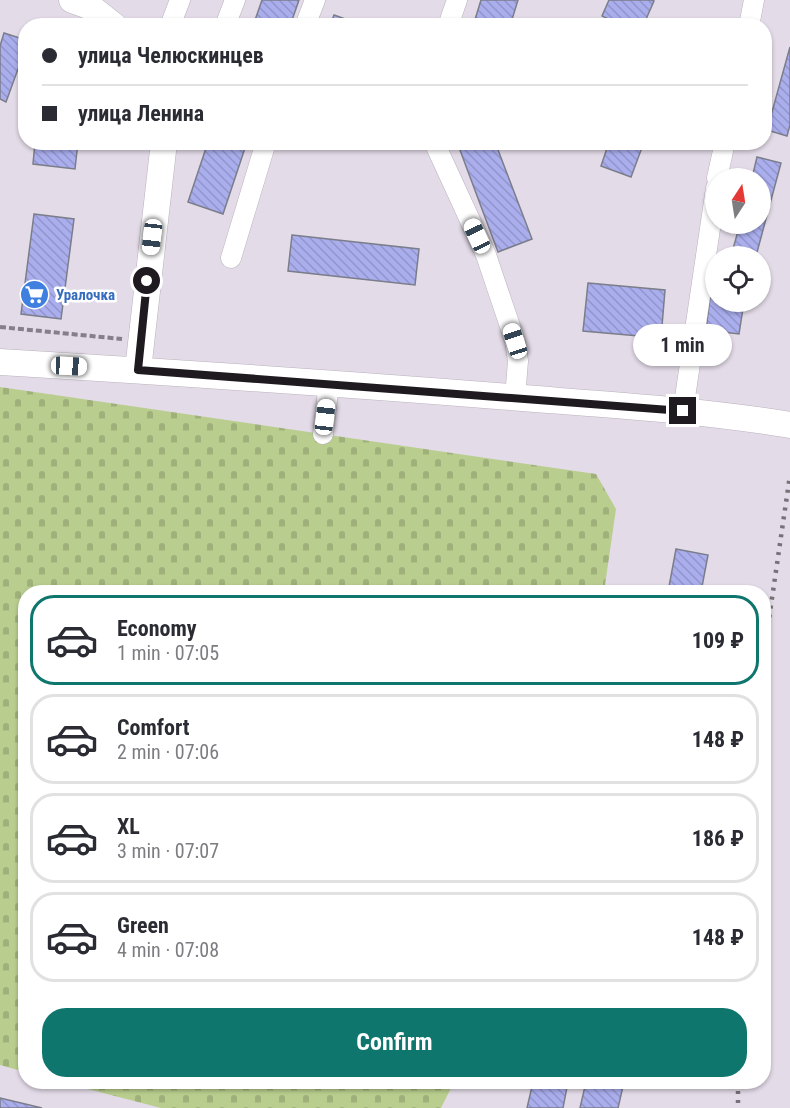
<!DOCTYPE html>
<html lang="en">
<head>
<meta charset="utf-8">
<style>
	:root { --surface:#fff; --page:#f7f7f7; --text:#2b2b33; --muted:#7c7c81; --line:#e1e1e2; --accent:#0f766e }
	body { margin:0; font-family:"Roboto Condensed",sans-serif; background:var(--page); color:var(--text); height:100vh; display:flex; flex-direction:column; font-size:22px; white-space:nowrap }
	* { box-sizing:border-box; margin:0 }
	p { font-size:20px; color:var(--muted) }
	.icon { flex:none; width:33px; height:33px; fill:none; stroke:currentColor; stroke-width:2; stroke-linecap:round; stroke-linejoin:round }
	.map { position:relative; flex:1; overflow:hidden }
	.details { position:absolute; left:18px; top:585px; width:753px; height:504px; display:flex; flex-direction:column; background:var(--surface); border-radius:24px; box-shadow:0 2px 4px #0004 }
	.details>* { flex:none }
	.guide { position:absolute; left:18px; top:18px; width:754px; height:132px; border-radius:24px; box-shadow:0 2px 4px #0004; display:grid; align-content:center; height:132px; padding:0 24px; background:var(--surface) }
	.needle { width:39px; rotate:12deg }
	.controls { position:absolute; left:705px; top:168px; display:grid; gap:12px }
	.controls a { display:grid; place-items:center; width:66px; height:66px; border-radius:50%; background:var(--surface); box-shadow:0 2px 4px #0004; font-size:30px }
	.end { position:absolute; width:27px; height:27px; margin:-14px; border:8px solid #1e1a1f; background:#fff; box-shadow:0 0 0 3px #fff }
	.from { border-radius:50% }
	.bubble { position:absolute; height:42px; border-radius:21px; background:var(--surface); box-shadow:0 2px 4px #0004; font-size:20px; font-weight:700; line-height:42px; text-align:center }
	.car { position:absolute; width:18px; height:36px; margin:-18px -9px; border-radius:8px; box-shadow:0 0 4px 2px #0007; background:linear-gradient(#fff 24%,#345 0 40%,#fff 0 76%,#345 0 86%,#fff 0) }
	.guide b { display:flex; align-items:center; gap:21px; height:57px; font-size:22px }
	.guide b+b { border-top:2px solid var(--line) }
	.guide i { width:15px; height:15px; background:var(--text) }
	ul { padding:10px 0 0; list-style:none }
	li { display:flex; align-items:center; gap:18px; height:90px; margin:0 12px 9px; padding:0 12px; border:3px solid var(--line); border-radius:24px }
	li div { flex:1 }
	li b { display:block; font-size:22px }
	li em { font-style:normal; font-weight:700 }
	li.selected { border-color:var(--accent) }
	li>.icon { width:54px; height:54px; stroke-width:1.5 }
	.action { display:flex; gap:12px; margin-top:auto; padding:12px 24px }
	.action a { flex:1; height:69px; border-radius:24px; background:var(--accent); color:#fff; font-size:24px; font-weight:700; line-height:69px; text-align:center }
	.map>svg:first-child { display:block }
</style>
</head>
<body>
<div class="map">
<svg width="790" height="1108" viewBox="0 0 790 1108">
	<defs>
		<pattern id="cemetery-stones" width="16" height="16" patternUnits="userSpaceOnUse" patternTransform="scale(1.5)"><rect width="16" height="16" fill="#b9ce8e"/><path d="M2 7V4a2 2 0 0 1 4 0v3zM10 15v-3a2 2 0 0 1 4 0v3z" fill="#9fb07a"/></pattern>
		<pattern id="building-back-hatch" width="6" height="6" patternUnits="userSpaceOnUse" patternTransform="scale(1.5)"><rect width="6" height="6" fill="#aaaeed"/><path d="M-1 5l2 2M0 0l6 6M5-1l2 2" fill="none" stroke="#9295cb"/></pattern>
	</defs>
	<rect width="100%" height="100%" fill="#e3dbe8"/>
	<!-- cemetery -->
	<path fill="url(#cemetery-stones)" d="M 0,387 L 596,474 L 616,509 L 604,592 L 26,592 L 25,1072 L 0,1065 Z
		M 61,1082 L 454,1082 L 441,1108 L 161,1108 Z"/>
	<!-- building -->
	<path fill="url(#building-back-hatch)" stroke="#7b7d8a" stroke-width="1.5" d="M 262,0 L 299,0 L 290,26 L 253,26 Z
		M 481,0 L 518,0 L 510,26 L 473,26 Z
		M 609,0 L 651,0 L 654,1 L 643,26 L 622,26 L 602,16 Z
		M 334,15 L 365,26 L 330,26 Z
		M 4,33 L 26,40 L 26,47 L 6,102 L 0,99 L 0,46 Z
		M 790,47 L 790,125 L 787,136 L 767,130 Z
		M 35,142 L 78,142 L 75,169 L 33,164 Z
		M 208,142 L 247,142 L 223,214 L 188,202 Z
		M 457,142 L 495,142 L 532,239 L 498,252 Z
		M 609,142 L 644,142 L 631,177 L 601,166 Z
		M 757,157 L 781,163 L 756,256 L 731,256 L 740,224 L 760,224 L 760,178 L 752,178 Z
		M 34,214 L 74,219 L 61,319 L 21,314 Z
		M 292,235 L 419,249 L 415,285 L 288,271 Z
		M 713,275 L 716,275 L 716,302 L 744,302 L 739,334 L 706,330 Z
		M 588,283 L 665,290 L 661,338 L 583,331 Z
		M 676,549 L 708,555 L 701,592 L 668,592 Z
		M 533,1082 L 568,1082 L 563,1108 L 527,1108 Z
		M 586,1082 L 624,1082 L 618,1108 L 580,1108 Z
		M 0,1098 L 42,1108 L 0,1108 Z"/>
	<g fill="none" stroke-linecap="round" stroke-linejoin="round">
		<defs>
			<path id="minor" d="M 170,26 L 180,0
				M 225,26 L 235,0
				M 305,26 L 315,0
				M 448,26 L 457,0
				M 749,26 L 754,0
				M 434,142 L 486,255 L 515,341 L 518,361 L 515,398
				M 717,178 L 725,142
				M 231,258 L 266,142
				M 683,411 L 716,188
				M 323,434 L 329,383"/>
			<path id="major" d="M 72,0 L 89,6 L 114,26
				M 0,362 C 166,372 331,383 497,396 C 595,404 693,409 790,425
				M 138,370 L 164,142"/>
		</defs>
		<!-- minor casing -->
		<use href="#minor" stroke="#b9b1bd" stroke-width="21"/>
		<!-- major casing -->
		<use href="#major" stroke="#b9b1bd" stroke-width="27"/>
		<!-- path -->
		<path stroke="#857f89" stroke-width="4" stroke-dasharray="6 3" stroke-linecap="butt" d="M 0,327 L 122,339"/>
		<!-- minor -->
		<use href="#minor" stroke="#fff" stroke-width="20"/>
		<!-- major -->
		<use href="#major" stroke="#fff" stroke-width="26"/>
		<!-- rail -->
		<path stroke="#77717a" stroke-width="4.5" stroke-dasharray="3 6" stroke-linecap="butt" d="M 764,653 L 790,475
			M 738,1082 L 738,1108"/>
	</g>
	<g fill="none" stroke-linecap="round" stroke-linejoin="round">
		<!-- route -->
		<path stroke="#1e1a1f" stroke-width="8" d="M 147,281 L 138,370 L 683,411"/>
	</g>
	<!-- icons -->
	<defs>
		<symbol id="supermarket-disc" viewBox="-11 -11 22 22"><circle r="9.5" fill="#3f7fe0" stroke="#fff"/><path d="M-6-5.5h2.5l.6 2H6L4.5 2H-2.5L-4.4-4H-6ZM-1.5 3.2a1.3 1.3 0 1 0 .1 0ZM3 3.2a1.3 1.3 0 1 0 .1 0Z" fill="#fff"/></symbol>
	</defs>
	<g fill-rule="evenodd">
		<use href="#supermarket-disc" x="18" y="278" width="33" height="33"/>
	</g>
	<g text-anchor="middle" stroke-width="5" stroke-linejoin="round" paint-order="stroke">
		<!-- shop labels -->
		<g font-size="15" font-weight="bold" fill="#366cbe" stroke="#fff" text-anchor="start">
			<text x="56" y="300">Уралочка</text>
		</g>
	</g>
</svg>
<div class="controls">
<a><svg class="needle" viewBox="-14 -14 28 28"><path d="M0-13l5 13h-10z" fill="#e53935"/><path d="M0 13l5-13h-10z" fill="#7c7c81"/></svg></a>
<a><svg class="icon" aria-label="locate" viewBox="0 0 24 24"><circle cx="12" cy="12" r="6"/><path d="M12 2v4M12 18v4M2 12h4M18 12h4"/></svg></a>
</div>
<i class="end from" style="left:147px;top:281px"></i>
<i class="end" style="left:683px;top:411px"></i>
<div class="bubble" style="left:633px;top:324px;width:99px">1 min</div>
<i class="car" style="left:477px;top:236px;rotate:335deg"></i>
<i class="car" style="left:152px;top:237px;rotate:187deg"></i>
<i class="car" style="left:515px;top:341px;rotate:342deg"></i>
<i class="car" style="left:69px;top:366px;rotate:93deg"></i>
<i class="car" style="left:325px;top:417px;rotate:7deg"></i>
<div class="guide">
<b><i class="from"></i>улица Челюскинцев</b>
<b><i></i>улица Ленина</b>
</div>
<section class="details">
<ul>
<li class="selected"><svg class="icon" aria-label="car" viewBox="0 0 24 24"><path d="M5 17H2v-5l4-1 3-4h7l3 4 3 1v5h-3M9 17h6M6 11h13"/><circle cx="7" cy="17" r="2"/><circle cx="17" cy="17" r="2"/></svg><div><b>Economy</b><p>1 min · 07:05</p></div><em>109 ₽</em></li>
<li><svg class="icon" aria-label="car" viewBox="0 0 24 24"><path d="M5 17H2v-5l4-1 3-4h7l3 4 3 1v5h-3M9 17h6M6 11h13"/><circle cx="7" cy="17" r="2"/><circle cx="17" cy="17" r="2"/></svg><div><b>Comfort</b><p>2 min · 07:06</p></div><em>148 ₽</em></li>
<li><svg class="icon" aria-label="car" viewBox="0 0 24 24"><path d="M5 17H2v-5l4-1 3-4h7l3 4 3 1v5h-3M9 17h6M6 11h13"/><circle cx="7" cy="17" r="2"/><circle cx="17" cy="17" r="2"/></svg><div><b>XL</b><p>3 min · 07:07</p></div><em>186 ₽</em></li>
<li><svg class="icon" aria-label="car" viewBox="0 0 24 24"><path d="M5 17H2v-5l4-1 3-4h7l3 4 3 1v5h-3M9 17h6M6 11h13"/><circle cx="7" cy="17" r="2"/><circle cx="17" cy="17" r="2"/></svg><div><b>Green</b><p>4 min · 07:08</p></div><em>148 ₽</em></li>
</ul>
<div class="action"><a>Confirm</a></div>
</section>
</div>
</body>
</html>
